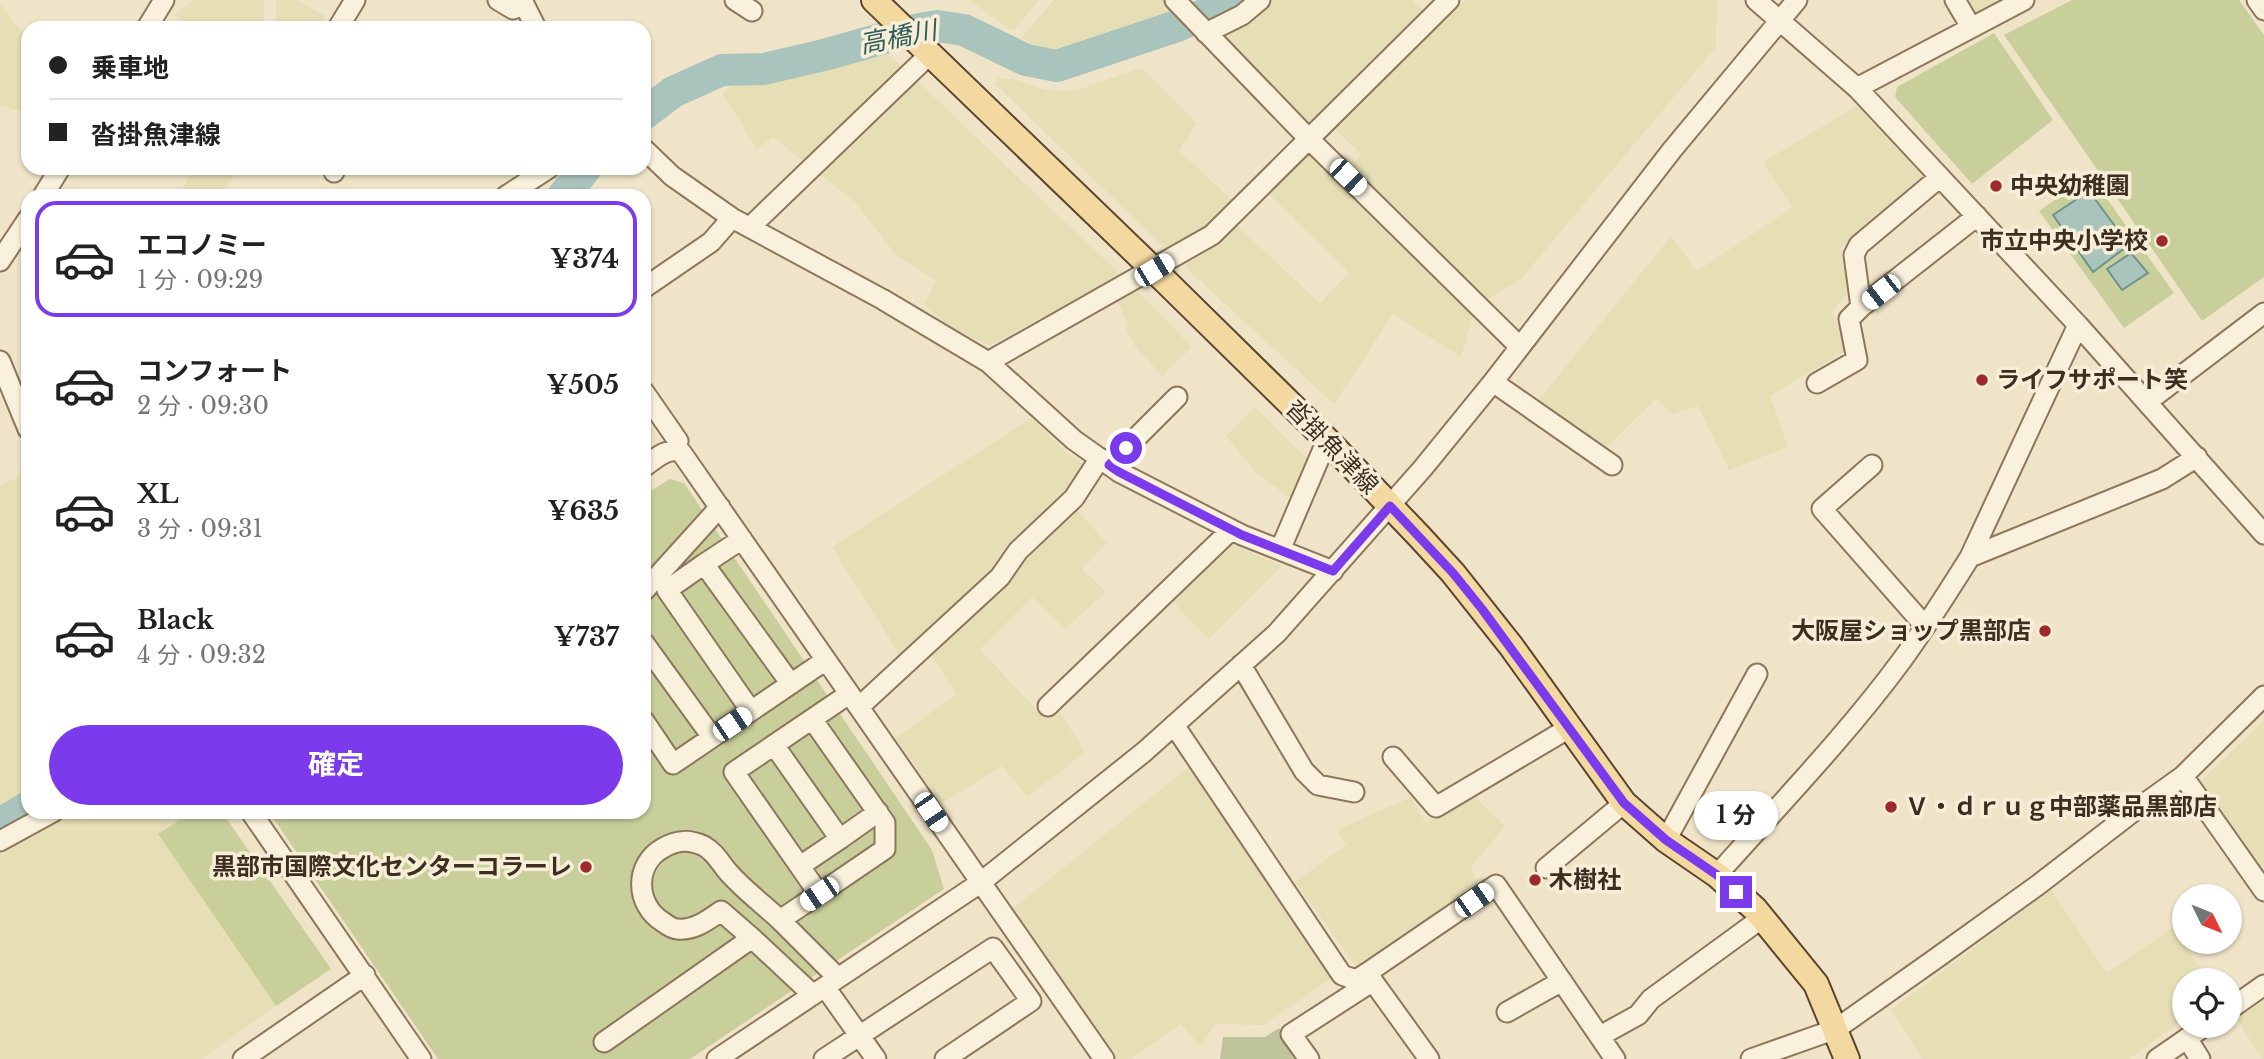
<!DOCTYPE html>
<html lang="ja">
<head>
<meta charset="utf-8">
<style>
	:root { --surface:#fff; --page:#f2f2f2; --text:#222; --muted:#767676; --line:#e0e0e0; --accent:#7c3aed }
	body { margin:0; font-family:"Libre Baskerville","Noto Sans JP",serif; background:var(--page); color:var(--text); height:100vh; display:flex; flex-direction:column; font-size:26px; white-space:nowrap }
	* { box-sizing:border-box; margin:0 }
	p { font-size:23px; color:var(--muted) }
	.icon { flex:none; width:38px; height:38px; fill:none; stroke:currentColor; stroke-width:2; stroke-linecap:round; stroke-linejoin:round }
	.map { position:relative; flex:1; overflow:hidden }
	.details { position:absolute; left:21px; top:189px; width:630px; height:630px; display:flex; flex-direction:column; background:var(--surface); border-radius:21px; box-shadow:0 2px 5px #0004 }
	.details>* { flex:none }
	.top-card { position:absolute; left:21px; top:21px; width:630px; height:154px; border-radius:21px; box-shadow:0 2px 5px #0004; display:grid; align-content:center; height:154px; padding:0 28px; background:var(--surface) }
	.needle { width:46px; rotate:133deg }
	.controls { position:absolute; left:2172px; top:884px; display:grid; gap:14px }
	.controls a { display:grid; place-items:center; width:70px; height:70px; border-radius:50%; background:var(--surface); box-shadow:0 2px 5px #0004; font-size:35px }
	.end { position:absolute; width:32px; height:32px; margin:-16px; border:9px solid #7c3aed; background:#fff; box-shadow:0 0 0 4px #fff }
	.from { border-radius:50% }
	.bubble { position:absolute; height:49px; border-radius:24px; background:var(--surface); box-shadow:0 2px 5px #0004; font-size:23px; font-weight:700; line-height:49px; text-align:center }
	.car { position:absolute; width:21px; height:42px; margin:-21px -10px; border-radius:9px; box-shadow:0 0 5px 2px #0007; background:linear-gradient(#fff 24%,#345 0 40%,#fff 0 76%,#345 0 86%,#fff 0) }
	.top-card b { display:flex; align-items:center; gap:24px; height:66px; font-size:26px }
	.top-card b+b { border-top:2px solid var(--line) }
	.top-card i { width:18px; height:18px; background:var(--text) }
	ul { padding:12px 0 0; list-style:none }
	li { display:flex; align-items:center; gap:21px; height:116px; margin:0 14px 10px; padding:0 14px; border:4px solid transparent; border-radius:21px }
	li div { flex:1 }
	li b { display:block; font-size:26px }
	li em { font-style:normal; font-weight:700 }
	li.current { border-color:var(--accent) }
	li>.icon { width:63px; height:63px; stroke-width:1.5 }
	.cta { display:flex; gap:14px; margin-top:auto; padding:14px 28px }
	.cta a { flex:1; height:80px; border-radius:42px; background:var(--accent); color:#fff; font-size:28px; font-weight:700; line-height:80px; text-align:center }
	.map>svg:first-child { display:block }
</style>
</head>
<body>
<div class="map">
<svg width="2264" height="1059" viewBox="0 0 2264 1059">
	<rect width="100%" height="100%" fill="#f0e4c8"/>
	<!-- farmland -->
	<path fill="#e6deb5" d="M 193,0 L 264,0 L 264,28 L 193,28 L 174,15 Z
		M 276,0 L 297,0 L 325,16 L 320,28 L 275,28 Z
		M 969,0 L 1039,0 L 1013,31 Z
		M 1054,0 L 1164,0 L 1175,10 L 1078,46 L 1056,49 L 1036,46 L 1021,38 Z
		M 1274,0 L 1412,0 L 1425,13 L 1310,125 L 1219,35 L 1257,17 Z
		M 1465,0 L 1717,0 L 1716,47 L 1520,280 L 1485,301 L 1349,169 L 1361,154 L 1332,126 Z
		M 1965,0 L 2002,0 L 1974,15 Z
		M 0,4 L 28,40 L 28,114 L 0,105 Z
		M 887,54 L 901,66 L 804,162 L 773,137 L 757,149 L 722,93 L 745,81 Z
		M 1142,68 L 1197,123 L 1179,151 L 1232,200 L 1199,233 L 1167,250 L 995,84 L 998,78 L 1014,79 L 1045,90 L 1074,91 Z
		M 917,81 L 1121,275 L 990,345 L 951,328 L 924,304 L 936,281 L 897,256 L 854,201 L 817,172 Z
		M 1857,106 L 1924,177 L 1841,247 L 1847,294 L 1832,311 L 1847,350 L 1770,396 L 1788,447 L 1729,470 L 1698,406 L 1672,414 L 1657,398 L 1607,447 L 1538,401 L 1671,236 L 1697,271 L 1792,208 L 1763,162 Z
		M 1309,151 L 1473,315 L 1461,357 L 1393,314 L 1334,404 L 1184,266 L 1211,249 L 1236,225 L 1320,303 L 1349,273 L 1268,193 Z
		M 194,168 L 260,168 L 260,172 L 237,171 L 221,196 L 178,196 Z
		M 1137,291 L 1192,347 L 1162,376 L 1134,345 L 1126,328 L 1128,323 L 1116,299 Z
		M 1255,407 L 1310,461 L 1293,500 L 1256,473 L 1226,436 Z
		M 1031,418 L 1066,452 L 1085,465 L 1067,496 L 1009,546 L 994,573 L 901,657 L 832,547 Z
		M 28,473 L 28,793 L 0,808 L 0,485 Z
		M 1074,507 L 1107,543 L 1082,569 L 1106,592 L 1065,629 L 1032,597 L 980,649 L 1045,719 L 1058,709 L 1085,752 L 1027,797 L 1002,766 L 941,804 L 896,738 L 956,694 L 930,652 Z
		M 1228,543 L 1282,566 L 1209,639 L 1170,599 Z
		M 2264,720 L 2264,876 L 2199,783 Z
		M 1191,765 L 1335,976 L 1263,1025 L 1216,1024 L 1200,1046 L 1181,1024 L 1131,1059 L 1116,1059 L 1011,910 Z
		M 1411,797 L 1426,823 L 1475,797 L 1505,826 L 1471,867 L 1478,885 L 1359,970 L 1295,882 L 1346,845 L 1337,830 Z
		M 74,812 L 192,812 L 158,834 L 276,1006 L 201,1059 L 0,1059 L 0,853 Z
		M 2051,890 L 2107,973 L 2172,928 L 2209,980 L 2184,980 L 2184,1019 L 2129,1059 L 1923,1059 L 1891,1010 Z
		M 2264,996 L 2264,1059 L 2262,1059 L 2235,1016 Z"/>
	<!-- green -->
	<path fill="#c9cf9b" d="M 2072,0 L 2239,0 L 2264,35 L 2264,277 L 2202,321 L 2004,35 Z
		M 1994,33 L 2053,120 L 1972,184 L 1895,97 L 1897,87 Z
		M 2090,175 L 2174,293 L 2124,328 L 2039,211 Z
		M 670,479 L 684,483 L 932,850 L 944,889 L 690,1059 L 438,1059 L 269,812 L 644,812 L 644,495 Z
		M 192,812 L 222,812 L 331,969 L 276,1006 L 158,834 Z"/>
	<!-- cemetery -->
	<path fill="#bfc49a" d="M 1279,1028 L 1300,1059 L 1220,1059 L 1223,1037 L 1265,1037 Z"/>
	<!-- water -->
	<path fill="#a9c4bc" stroke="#6f938a" stroke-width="2" d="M 2089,191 L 2129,245 L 2093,272 L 2053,215 Z
		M 2131,253 L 2148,273 L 2122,290 L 2107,269 Z"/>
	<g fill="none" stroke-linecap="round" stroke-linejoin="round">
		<!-- river -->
		<path stroke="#a9c4bc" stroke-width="32" d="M 644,114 L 673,92 L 722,70 L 764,69 L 824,55 L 909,31 L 937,26 L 964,30 L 1026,60 L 1057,66 L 1177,26 L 1222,7 L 1232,0
			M 563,196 L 586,168
			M 0,824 L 28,807"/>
		<defs>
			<path id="minor" d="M 498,0 L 513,9 L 524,4 L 536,28
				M 735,0 L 752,11
				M 1175,0 L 1309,139 L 1520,347
				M 1756,0 L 1857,88 L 2078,325 L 2264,534
				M 1955,0 L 1971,27
				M 2257,0 L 2264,10
				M 147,28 L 164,0
				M 338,28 L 355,0
				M 1206,33 L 1242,15 L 1260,0
				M 1857,88 L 2024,0
				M 644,149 L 672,176 L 732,218 L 882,299 L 988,362 L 1074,440 L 1119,472 L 1242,535 L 1333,571
				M 334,172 L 334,168
				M 1940,177 L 1859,245 L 1854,255 L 1861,307 L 1977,216
				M 43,196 L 60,168
				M 506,196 L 549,168
				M 750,227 L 930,54
				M 0,261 L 28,219
				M 644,288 L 711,242 L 732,218
				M 0,361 L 28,429
				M 988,362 L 1212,235 L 1449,0
				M 1493,382 L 1612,465
				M 1817,383 L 1857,360 L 1849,319 L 1861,307
				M 644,392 L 678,441 L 674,450
				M 2147,402 L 2264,313
				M 1109,465 L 1177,397
				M 1872,465 L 1822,509 L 1925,626
				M 644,467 C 655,459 667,447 681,452 L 1104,1059
				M 742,539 L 704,564 L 791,684
				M 1280,550 L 1327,440
				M 1970,557 L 2162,479 L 2197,457
				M 704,564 L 667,590 L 751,711
				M 644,591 L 720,507
				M 644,643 L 712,737
				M 1241,665 L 1304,771 L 1318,785 L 1354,792
				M 1048,706 L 1231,530
				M 859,707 L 1000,577 L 1018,551 L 1074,498 L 1100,458
				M 812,719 L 885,823 L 885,849 L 819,894 L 734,772 L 849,694
				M 644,721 L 673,764 L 826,660
				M 1174,725 L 1342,975 L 1356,980 L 1367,973 L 1496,885 L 1615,1059
				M 774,745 L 840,839 L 878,812
				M 1393,757 L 1436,807 L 1569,728
				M 2183,776 L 2264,891
				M 251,812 L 421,1059
				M 1666,840 L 1757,674
				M 0,841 L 53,812
				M 800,866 L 840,839
				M 1546,868 L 1624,803
				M 1717,875 C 1779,805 1846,736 1902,660 C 1926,627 1948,592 1970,557 L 2078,325
				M 819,894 L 780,920 L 838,978
				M 752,938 L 721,911 C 708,920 694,931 677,929 C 673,929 667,925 663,922 C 635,905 634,864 663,848 C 677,840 689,839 704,846 C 715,852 721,864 729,873 C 744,890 764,905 780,920
				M 1367,973 L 1429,1059
				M 825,987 L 876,1059
				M 2230,1009 L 2264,985
				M 1507,1012 L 1562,981
				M 1600,1036 L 1638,1015 L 1651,999 L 1762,918
				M 2187,1038 L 2200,1059
				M 604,1042 L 752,938 L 813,995
				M 243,1059 L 365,975
				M 717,1059 L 980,883 L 1144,752 L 1277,633 L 1423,468 L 1493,382 L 1672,150 L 1797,0
				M 824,1059 L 993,948 L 1031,1001 L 945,1059
				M 1309,1059 L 1291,1034 L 1373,981
				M 1751,1059 L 1836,1029 L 1938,957 L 2038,885 L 2130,814 L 2183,776 L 2264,696
				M 2157,1059 L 2205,1026"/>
			<path id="major" d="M 874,0 L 1154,270 L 1327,440 L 1419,536 L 1453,573 L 1511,646 L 1624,803 L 1666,840 L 1717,875 L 1755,909 L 1794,957 L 1816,984 L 1847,1059"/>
		</defs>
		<!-- minor casing -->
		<use href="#minor" stroke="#8d765c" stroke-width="23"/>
		<!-- major casing -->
		<use href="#major" stroke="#5b4430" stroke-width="28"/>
		<!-- minor -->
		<use href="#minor" stroke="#faf1dc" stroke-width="19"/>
		<!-- major -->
		<use href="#major" stroke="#f3d9a0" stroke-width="24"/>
	</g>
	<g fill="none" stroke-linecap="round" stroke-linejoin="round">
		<!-- route -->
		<path stroke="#7c3aed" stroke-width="9" d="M 1126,448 L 1109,465 L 1119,472 L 1242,535 L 1333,571 L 1390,506 L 1453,573 L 1482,609 L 1624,803 L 1666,840 L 1717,875 L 1736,892"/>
	</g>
	<!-- markers -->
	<g fill="#9e2a2b" stroke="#f7eed8" stroke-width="2.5">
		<circle cx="1996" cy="186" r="7"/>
		<circle cx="2162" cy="241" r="7"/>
		<circle cx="1982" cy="380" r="7"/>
		<circle cx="2045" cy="631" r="7"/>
		<circle cx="1891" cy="807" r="7"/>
		<circle cx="586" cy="867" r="7"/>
		<circle cx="1535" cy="880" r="7"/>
	</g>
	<g text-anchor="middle" stroke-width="7" stroke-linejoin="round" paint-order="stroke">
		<!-- poi labels -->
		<g font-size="24" font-weight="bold" fill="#3d2e20" stroke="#f7eed8" text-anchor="start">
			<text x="2010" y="194">中央幼稚園</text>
			<text x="2148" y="249" text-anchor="end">市立中央小学校</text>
			<text x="1996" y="388">ライフサポート笑</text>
			<text x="2031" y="639" text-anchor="end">大阪屋ショップ黒部店</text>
			<text x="1905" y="815">Ｖ・ｄｒｕｇ中部薬品黒部店</text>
			<text x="572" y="875" text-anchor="end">黒部市国際文化センターコラーレ</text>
			<text x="1549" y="888">木樹社</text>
		</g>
		<!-- street labels -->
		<g font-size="24" fill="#3d2e20" stroke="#f7eed8">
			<text transform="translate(1332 447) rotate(46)" y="8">沓掛魚津線</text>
		</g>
		<!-- water labels -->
		<g font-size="26" font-style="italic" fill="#2f5d5a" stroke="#f7eed8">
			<text transform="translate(898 37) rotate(-11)" y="9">高橋川</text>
		</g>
	</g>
</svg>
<div class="controls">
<a><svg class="needle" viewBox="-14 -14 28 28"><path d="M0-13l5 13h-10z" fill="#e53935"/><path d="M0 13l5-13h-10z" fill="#767676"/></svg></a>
<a><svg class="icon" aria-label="locate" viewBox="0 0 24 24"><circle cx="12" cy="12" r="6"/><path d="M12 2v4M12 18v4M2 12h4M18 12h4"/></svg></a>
</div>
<i class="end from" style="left:1126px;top:448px"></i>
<i class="end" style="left:1736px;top:892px"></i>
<div class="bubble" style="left:1694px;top:791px;width:84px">1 分</div>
<i class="car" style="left:1348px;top:177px;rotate:134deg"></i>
<i class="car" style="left:1154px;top:270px;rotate:59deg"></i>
<i class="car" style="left:1881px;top:292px;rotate:232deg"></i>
<i class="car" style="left:732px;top:724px;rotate:56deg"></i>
<i class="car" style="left:931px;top:812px;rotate:146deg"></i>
<i class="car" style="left:819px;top:894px;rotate:236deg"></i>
<i class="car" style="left:1474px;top:900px;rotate:55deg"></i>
<div class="top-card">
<b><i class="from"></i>乗車地</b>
<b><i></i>沓掛魚津線</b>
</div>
<section class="details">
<ul>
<li class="current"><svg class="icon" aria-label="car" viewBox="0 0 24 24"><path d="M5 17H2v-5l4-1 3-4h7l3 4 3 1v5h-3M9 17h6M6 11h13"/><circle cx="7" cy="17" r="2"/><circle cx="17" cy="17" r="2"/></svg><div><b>エコノミー</b><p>1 分 · 09:29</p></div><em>¥374</em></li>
<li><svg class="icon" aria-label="car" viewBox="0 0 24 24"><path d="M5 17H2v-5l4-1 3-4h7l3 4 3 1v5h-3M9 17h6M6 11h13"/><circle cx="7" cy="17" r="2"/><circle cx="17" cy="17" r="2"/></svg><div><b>コンフォート</b><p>2 分 · 09:30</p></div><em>¥505</em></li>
<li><svg class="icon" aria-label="car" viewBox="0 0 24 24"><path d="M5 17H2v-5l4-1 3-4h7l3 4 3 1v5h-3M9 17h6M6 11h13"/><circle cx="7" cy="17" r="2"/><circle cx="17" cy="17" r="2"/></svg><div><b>XL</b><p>3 分 · 09:31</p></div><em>¥635</em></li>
<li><svg class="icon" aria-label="car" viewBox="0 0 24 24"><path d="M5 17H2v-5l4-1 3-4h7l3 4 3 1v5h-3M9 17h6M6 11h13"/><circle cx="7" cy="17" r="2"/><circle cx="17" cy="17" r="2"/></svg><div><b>Black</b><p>4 分 · 09:32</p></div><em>¥737</em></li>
</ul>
<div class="cta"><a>確定</a></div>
</section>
</div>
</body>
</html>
